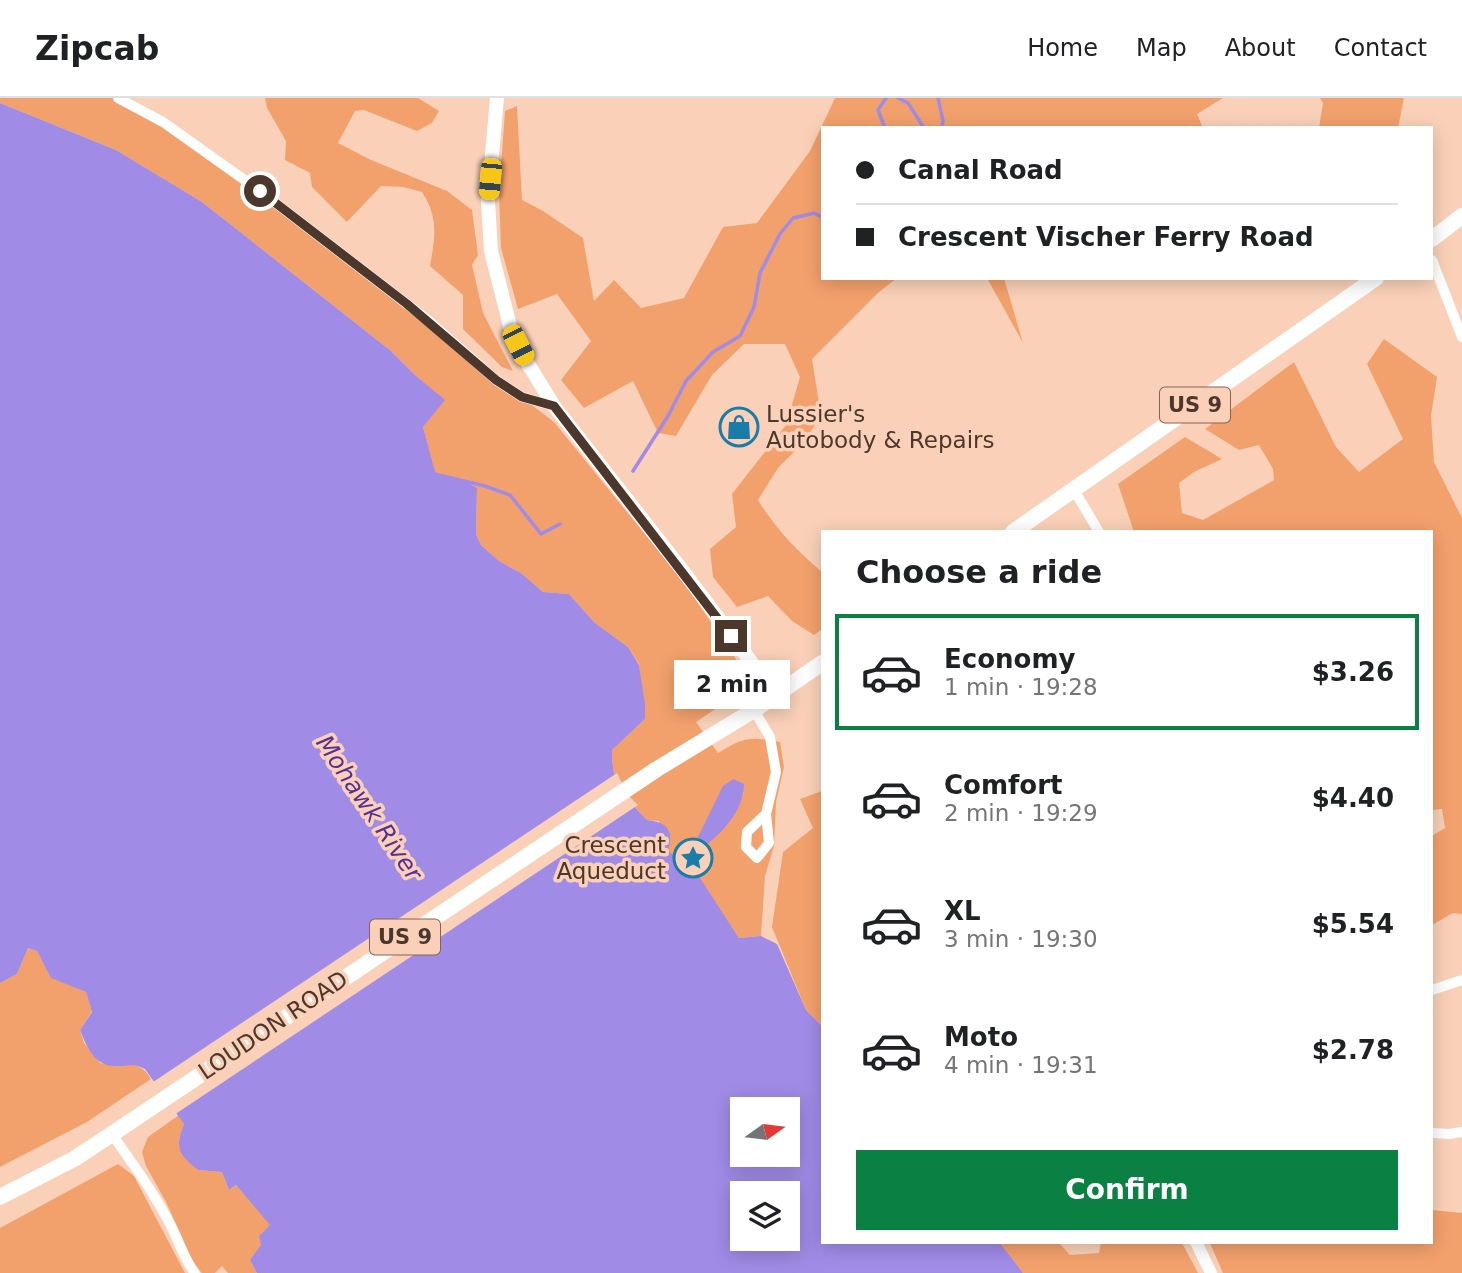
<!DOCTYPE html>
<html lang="en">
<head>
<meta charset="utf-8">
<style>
	:root { --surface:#fff; --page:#f6f6f6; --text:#202124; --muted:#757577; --line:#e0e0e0; --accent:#0b8043 }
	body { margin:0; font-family:"DejaVu Sans",sans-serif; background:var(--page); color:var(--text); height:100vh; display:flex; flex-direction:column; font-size:26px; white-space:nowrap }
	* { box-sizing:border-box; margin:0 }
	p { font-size:23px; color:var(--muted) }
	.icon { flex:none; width:38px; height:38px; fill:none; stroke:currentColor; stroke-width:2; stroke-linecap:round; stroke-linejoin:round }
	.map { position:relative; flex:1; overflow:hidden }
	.panel { position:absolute; left:821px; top:432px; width:612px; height:714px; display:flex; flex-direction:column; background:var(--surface); border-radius:0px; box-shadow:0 4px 18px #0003 }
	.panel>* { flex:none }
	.guide { position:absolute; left:821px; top:28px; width:612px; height:154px; border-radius:0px; box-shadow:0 4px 18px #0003; display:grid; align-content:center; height:154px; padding:0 35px; background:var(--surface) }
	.needle { width:46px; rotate:76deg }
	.buttons { position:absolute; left:730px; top:999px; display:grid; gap:14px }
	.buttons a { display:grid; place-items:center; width:70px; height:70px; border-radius:0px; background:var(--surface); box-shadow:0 4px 18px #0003; font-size:35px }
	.end { position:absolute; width:32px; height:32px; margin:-16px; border:9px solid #4b372b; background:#fff; box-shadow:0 0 0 4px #fff }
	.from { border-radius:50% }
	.bubble { position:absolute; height:49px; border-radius:0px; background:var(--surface); box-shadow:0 4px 18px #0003; font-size:23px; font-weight:700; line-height:49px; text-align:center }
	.car { position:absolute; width:21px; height:42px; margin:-21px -10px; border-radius:9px; box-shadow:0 0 5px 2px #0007; background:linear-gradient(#f5c518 24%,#345 0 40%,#f5c518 0 76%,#345 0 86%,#f5c518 0) }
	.guide b { display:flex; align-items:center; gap:24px; height:66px; font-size:26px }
	.guide b+b { border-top:2px solid var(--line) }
	.guide i { width:18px; height:18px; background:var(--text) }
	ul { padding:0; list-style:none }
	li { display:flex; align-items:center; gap:21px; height:116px; margin:0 14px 10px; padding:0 21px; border:4px solid transparent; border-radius:0px }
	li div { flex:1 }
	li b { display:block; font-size:26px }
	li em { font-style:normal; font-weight:700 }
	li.current { border-color:var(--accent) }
	li>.icon { width:63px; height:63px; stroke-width:1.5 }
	h2 { padding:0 35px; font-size:32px; line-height:84px }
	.primary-button { display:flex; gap:14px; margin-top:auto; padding:14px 35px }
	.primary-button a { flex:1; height:80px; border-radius:0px; background:var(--accent); color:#fff; font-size:28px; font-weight:700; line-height:80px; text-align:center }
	header { display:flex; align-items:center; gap:42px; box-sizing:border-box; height:98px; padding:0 35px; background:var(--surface); border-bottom:2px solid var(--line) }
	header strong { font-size:33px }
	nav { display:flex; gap:38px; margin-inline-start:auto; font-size:24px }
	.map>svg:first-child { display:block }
</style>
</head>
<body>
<header>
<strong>Zipcab</strong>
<nav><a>Home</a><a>Map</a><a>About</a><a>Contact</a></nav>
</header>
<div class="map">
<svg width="1462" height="1175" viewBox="0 0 1462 1175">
	<rect width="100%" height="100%" fill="#fad1b8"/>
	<!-- green -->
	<path fill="#f3a16c" d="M 0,0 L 118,0 L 163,24 L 554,324 L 683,483 L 744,573 L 745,585 L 742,593 L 696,624 L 718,655 C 743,640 750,638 780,644 L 784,669 L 776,704 L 774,748 L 765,778 L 761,838 L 739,840 L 686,760 L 734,717 L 744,694 L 701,737 L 692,753 L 679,762 L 667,753 L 659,723 L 647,722 C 626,699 611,685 612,652 L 645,621 L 639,566 L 628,549 L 595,525 L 569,496 L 543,494 L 521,475 L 499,463 L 481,447 L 476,436 L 477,390 L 465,383 L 434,374 L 423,329 L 444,302 L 415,277 L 391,253 L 202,104 L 116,52 L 0,5 Z
		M 265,0 L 418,0 L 439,13 L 432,25 L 417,33 L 364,12 L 355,13 L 338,45 L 371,62 L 447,93 L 472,112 L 478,157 L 472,167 L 483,215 L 513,273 L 502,269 L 463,231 L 463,197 L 430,168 C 435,139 439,120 422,94 L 403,89 L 381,88 L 347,124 L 312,89 L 310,75 L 285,62 L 286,43 L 267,10 Z
		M 835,0 L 1223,0 L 1197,16 L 1203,30 L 822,30 L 822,180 L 897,180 L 879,194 L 812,261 L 821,317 L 805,343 L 778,370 L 758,402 C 776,431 796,452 822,474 L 822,531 L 814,537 L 792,523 L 768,498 L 737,509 L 713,479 L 710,451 L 736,429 L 732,396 L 786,327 L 800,279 L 785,246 L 744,246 L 712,277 L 676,338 L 658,335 L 633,283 L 584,310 L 561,282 L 591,243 L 557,196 L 518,211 L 501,150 L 499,95 L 505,13 L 517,8 L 522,102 L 543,113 L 583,140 L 594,203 L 614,182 L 641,210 L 684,200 L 723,129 L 757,125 L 810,53 Z
		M 1320,0 L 1404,0 L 1398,30 L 1319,30 L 1323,5 Z
		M 987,180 L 1004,180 L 1023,245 Z
		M 1384,241 L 1437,279 L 1431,318 L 1434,364 L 1462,420 L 1462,816 L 1453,815 L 1432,827 L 1432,738 L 1445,730 L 1442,711 L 1432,712 L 1432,434 L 1134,434 L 1118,386 L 1185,339 L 1222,361 L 1194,374 L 1179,385 L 1182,415 L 1203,422 L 1274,382 L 1273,371 L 1259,347 L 1239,352 L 1205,331 L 1294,264 L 1336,349 L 1359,374 L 1403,341 L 1367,266 Z
		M 822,693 L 822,928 L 806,912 L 772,829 L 783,754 L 813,730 L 800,701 Z
		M 28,850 L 37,853 L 51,879 L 86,894 L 92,913 L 80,932 L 84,945 L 100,965 C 123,970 138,958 151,981 L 87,1024 L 0,1069 L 0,885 L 17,876 Z
		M 179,1017 L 184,1026 C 174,1052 180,1054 198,1072 L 222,1074 L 229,1092 L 236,1087 L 271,1127 L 262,1147 L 250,1162 L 257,1175 L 228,1175 L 222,1168 L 215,1175 L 202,1175 L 195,1168 L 166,1104 L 146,1068 L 142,1054 L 148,1039 Z
		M 118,1066 L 134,1078 L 185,1175 L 0,1175 L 0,1130 Z
		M 1432,1112 L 1462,1115 L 1462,1175 L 1223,1175 L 1210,1145 L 1432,1144 Z
		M 1000,1145 L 1059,1145 L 1070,1157 L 1099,1155 L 1101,1145 L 1182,1145 L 1198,1175 L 1023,1175 Z"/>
	<!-- water -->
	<path fill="#a08be6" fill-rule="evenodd" d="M 0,5 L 116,52 L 202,104 L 391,253 L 415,277 L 445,302 L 423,329 L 435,374 L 465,383 L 477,390 L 476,436 L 481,447 L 499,463 L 521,475 L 543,494 L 569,496 L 595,525 L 628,549 L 639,567 L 645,606 L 645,621 L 612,652 C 611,685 625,699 647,722 C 668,724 674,733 668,753 L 679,761 L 691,753 L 723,688 L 733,681 L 744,686 C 744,718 712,745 687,760 L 739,840 L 761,838 L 777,846 L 806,912 L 822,928 L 822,1144 L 1000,1145 L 1023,1175 L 257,1175 L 250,1162 L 261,1147 L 259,1138 L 270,1127 L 236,1087 L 229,1092 L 222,1074 L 198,1072 C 179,1056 174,1051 184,1026 L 145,971 C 134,965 129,968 117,968 C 95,969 87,950 80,932 L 92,914 L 86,894 L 51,880 L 37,853 L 28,850 L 17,876 L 0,885 ZM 742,1012 L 788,1012 L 788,1057 L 742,1057 ZM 742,1096 L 788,1096 L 788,1141 L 742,1141 Z"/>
	<!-- pier -->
	<path fill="#fad1b8" d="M 617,675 L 628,697 L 638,707 L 174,1017 L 150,986 Z"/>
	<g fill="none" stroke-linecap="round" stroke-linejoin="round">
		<!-- stream -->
		<path stroke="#a08be6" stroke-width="3.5" d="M 898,0 L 908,5 L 924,30
			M 938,0 L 943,23 L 942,30
			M 885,30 L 878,12 L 886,0
			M 633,373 L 668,318 L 686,283 L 713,254 L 740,238 L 754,209 L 760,175 L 780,136 L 793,120 L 814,115 L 822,119
			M 443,378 L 485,388 L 510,397 L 541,436 L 560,426"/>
		<!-- minor -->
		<path stroke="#fff" stroke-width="10" d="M 118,0 L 163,24 L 260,93 L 429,223 L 496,282 L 522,299 L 554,308
			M 1432,162 L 1462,239
			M 1074,392 L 1099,434
			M 754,612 L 770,639 L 776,674 L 766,716 L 769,745 L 757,760 L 746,749 L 747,734 L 766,716
			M 1432,892 L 1462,882
			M 1432,1035 L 1450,1036 L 1462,1034
			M 112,1036 C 133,1067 156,1097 172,1130 C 180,1146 184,1161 195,1175"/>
		<!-- tertiary -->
		<path stroke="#fff" stroke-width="12" d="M 1196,1144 L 1211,1175"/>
		<!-- secondary -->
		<path stroke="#fff" stroke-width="14" d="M 497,0 L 488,103 L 491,153 L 511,232 L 525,261 L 554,308 L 683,473 L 776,597"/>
		<!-- primary -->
		<path stroke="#fff" stroke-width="16" d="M 1432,141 L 1462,118
			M 1013,434 L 1376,180
			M 0,1099 L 74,1061 L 112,1036 L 657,671 L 754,612 L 822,565"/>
	</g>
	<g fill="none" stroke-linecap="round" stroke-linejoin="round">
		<!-- route -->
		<path stroke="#4b372b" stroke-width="9" d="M 260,93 L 407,206 L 496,282 L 522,299 L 554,308 L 731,538"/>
	</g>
	<!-- icons -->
	<defs>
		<symbol id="shop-ring" viewBox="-11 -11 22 22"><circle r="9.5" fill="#fad1b8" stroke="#187da8" stroke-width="1.5"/><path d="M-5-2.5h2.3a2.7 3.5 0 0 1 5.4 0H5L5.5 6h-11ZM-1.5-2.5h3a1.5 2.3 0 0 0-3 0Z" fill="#187da8"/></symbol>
		<symbol id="sight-ring" viewBox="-11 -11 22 22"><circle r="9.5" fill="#fad1b8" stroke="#187da8" stroke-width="1.5"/><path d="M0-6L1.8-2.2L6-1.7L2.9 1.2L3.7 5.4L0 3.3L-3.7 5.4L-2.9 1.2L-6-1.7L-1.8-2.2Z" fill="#187da8"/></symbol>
	</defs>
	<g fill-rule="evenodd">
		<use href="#shop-ring" x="717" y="307" width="44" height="44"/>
		<use href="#sight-ring" x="671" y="738" width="44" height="44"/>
	</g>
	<g text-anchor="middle" stroke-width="7" stroke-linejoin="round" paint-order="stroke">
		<!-- shield labels -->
		<g fill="#fad1b8" stroke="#806555" stroke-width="2">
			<rect x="1160" y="289.5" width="70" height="35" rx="5"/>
			<rect x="370" y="821.5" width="70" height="35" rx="5"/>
		</g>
		<g font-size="21" font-weight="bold" fill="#4b372b">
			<text x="1195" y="314">US 9</text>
			<text x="405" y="846">US 9</text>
		</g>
		<!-- poi labels -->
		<g font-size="23" fill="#4b372b" stroke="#fad1b8" text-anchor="start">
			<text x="766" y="324">Lussier's<tspan x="766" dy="26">Autobody &amp; Repairs</tspan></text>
			<text x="666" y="755" text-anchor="end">Crescent<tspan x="666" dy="26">Aqueduct</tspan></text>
		</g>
		<!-- street labels -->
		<g font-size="23" fill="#4b372b" stroke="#fad1b8">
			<text transform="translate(273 927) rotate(-34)" y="8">LOUDON ROAD</text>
		</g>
		<!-- water labels -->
		<g font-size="24" font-style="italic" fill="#533099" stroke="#fad1b8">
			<text transform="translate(369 710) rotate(56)" y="8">Mohawk River</text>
		</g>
	</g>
</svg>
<div class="buttons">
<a><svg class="needle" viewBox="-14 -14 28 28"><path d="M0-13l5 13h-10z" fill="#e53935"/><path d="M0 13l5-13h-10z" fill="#757577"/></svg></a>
<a><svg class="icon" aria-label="layers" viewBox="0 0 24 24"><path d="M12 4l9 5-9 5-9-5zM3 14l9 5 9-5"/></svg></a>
</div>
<i class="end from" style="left:260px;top:93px"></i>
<i class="end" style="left:731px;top:538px"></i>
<div class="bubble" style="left:674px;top:562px;width:116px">2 min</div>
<i class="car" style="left:490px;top:81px;rotate:185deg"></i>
<i class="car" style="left:518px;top:247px;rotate:153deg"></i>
<div class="guide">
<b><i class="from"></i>Canal Road</b>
<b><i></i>Crescent Vischer Ferry Road</b>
</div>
<section class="panel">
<h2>Choose a ride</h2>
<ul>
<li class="current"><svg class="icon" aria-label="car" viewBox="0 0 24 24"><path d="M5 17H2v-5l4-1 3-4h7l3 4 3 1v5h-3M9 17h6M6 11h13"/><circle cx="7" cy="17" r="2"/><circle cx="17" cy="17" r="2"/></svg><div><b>Economy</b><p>1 min · 19:28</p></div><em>$3.26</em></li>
<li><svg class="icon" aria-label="car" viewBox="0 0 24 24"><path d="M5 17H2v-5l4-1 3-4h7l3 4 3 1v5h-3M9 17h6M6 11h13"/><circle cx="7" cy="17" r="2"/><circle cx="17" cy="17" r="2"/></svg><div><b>Comfort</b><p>2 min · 19:29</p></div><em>$4.40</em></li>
<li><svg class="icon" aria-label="car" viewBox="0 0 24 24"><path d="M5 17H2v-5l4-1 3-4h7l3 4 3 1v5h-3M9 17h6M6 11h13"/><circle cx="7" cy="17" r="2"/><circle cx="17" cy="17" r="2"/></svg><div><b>XL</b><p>3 min · 19:30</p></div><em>$5.54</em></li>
<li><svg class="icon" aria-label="car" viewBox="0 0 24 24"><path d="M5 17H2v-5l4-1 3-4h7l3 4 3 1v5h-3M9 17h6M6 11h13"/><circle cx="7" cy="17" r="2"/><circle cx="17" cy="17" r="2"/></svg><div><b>Moto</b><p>4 min · 19:31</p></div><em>$2.78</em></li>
</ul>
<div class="primary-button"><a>Confirm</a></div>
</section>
</div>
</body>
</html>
